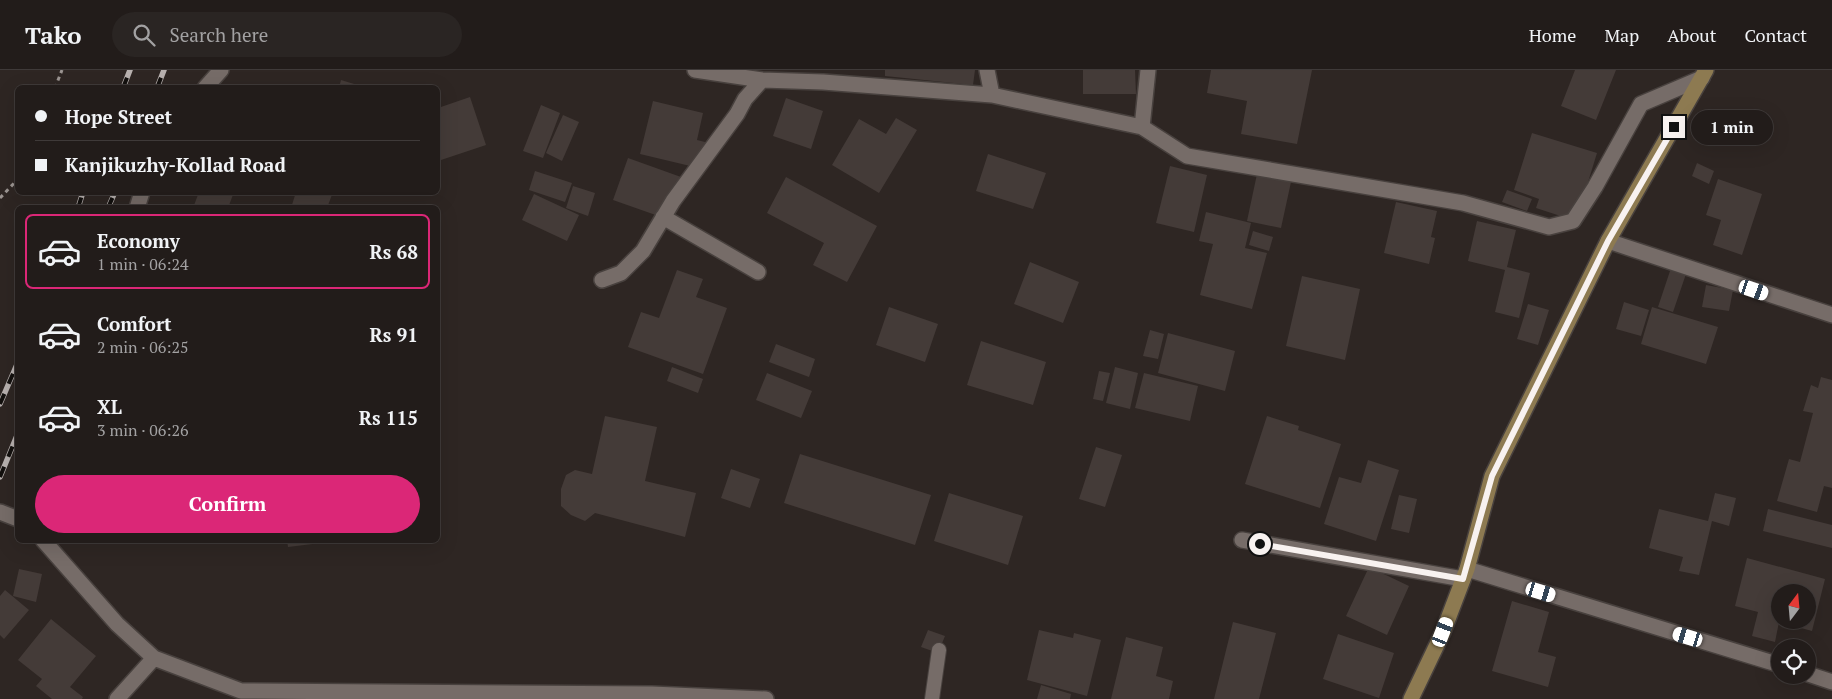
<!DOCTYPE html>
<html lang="en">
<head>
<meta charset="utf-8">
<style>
	:root { --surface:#221c1a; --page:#2a2523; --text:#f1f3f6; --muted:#a2a1a2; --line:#3f3a39; --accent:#db2777 }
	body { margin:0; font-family:"PT Serif",serif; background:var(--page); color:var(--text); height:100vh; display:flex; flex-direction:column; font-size:19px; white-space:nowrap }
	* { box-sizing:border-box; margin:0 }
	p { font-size:16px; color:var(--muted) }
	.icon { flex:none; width:28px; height:28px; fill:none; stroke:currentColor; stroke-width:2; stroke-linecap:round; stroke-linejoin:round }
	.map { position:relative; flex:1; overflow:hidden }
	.drawer { position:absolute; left:15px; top:135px; width:425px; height:338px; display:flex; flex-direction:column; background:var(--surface); border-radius:8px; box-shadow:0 5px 20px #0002,0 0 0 1px var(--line) }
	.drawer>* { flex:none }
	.guide { position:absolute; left:15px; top:15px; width:425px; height:110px; border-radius:8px; box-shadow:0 5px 20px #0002,0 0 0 1px var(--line); display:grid; align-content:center; height:110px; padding:0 20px; background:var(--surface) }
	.needle { width:32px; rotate:16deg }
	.fabs { position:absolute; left:1771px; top:514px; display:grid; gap:10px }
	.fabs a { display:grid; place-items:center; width:45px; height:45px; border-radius:50%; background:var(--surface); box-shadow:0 5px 20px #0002,0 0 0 1px var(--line); font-size:25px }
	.end { position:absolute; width:22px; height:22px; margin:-11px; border:6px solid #f8f2f0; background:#111; box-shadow:0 0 0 2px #111 }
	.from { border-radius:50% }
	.bubble { position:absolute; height:35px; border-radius:18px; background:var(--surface); box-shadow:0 5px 20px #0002,0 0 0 1px var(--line); font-size:16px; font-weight:600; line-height:35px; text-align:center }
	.car { position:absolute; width:15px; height:30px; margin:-15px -8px; border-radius:6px; box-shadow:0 0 4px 1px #0007; background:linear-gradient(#fff 24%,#345 0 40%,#fff 0 76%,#345 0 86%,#fff 0) }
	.guide b { display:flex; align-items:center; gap:18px; height:48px; font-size:19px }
	.guide b+b { border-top:1px solid var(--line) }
	.guide i { width:12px; height:12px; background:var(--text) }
	ul { padding:9px 0 0; list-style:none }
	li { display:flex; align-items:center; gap:15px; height:75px; margin:0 10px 8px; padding:0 10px; border:2px solid transparent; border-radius:8px }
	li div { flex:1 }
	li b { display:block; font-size:19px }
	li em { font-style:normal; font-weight:600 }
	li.current { border-color:var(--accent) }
	li>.icon { width:45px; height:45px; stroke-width:1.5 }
	.cta { display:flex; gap:10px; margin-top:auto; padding:10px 20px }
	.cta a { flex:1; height:58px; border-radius:30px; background:var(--accent); color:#fff; font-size:20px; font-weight:600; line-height:58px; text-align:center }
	header { display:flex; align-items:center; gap:30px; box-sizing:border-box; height:70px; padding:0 25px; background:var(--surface); border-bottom:1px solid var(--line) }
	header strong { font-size:24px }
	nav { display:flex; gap:28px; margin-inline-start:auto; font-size:18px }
	.search { width:350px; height:45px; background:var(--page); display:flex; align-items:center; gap:12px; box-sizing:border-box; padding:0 18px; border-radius:28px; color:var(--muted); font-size:19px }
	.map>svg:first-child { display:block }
</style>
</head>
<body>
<header>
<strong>Tako</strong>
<div class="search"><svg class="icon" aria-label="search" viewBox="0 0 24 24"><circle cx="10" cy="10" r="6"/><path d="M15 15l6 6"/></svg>Search here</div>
<nav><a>Home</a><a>Map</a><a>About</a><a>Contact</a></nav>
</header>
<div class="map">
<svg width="1832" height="629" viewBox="0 0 1832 629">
	<rect width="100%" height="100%" fill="#2e2623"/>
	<!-- building -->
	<path fill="#443b38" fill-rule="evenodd" d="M 885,0 L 975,0 L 973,15 L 885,6 Z
		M 1083,0 L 1135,0 L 1136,24 L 1083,24 Z
		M 1211,0 L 1312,0 L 1297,74 L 1241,64 L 1247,31 L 1207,23 Z
		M 1575,0 L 1616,0 L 1596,50 L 1561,36 Z
		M 341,10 L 364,17 L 364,18 L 339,18 Z
		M 470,27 L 486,75 L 438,91 L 438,38 Z
		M 786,28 L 823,41 L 811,79 L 773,66 Z
		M 653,31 L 703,43 L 697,70 L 713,74 L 707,100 L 640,84 Z
		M 541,35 L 560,43 L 543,88 L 523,81 Z
		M 563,45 L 579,52 L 562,91 L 546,83 Z
		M 896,48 L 917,60 L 879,123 L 832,95 L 859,49 L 886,64 Z
		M 1532,63 L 1597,83 L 1576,151 L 1536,138 L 1539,129 L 1514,120 Z
		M 988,84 L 1046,103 L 1033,139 L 976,121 Z
		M 628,88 L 681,107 L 667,149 L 613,130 Z
		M 1697,93 L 1714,101 L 1709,114 L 1692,106 Z
		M 1170,96 L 1207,105 L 1194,162 L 1156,153 Z
		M 535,101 L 572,113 L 565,132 L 529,120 Z
		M 1257,104 L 1291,112 L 1281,158 L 1247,151 Z
		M 786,107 L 877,156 L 847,212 L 813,195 L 824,173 L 767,143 Z
		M 1718,109 L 1762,124 L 1742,185 L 1713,175 L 1721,150 L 1706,145 Z
		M 573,116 L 595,123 L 588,146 L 566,138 Z
		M 1507,120 L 1532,129 L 1527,141 L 1502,132 Z
		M 199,122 L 234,122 L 228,138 L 193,138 Z
		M 296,122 L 333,122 L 327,138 L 291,138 Z
		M 534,124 L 579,145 L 567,171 L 522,150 Z
		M 1396,132 L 1437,141 L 1431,167 L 1435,168 L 1429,194 L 1384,183 Z
		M 1206,142 L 1251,153 L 1245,178 L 1267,183 L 1252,239 L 1200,225 L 1213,174 L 1199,171 Z
		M 1477,151 L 1516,160 L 1507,197 L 1530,203 L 1519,248 L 1495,242 L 1505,200 L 1468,191 Z
		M 1253,161 L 1273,167 L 1269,181 L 1249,175 Z
		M 1030,192 L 1079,212 L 1063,253 L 1014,234 Z
		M 1671,198 L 1686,204 L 1673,242 L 1658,237 Z
		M 677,200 L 703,209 L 696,227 L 727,238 L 703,304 L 628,277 L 641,242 L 659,248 Z
		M 1302,206 L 1360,219 L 1345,290 L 1286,276 Z
		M 1706,215 L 1733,220 L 1729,241 L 1702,237 Z
		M 1624,232 L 1649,240 L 1641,266 L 1616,259 Z
		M 1528,234 L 1549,240 L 1538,275 L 1517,269 Z
		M 889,237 L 938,254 L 925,292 L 876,275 Z
		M 1652,237 L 1718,257 L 1706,294 L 1641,274 Z
		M 1150,260 L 1164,264 L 1158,289 L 1143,286 Z
		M 1168,263 L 1235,281 L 1225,321 L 1158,303 Z
		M 981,271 L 1046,292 L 1033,335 L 967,315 Z
		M 776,274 L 815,289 L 809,307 L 769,292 Z
		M 672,297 L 703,309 L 698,323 L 667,311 Z
		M 1115,297 L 1138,303 L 1130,339 L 1106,333 Z
		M 1099,301 L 1110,303 L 1103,331 L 1093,329 Z
		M 767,303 L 812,321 L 801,348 L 756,330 Z
		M 1144,303 L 1198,316 L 1190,351 L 1135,338 Z
		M 1821,307 L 1832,310 L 1832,418 L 1824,416 L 1817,442 L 1777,431 L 1789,389 L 1800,392 L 1813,343 L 1803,341 L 1811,315 L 1818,318 Z
		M 605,346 L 657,357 L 645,411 L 696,423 L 685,467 L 595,443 L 585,451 L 571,445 L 561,436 L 561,419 L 566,405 L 575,400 L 592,404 Z
		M 1267,346 L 1299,356 L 1298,360 L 1341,374 L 1320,438 L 1245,414 Z
		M 1096,377 L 1122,385 L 1105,437 L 1079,429 Z
		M 800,384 L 931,425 L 915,475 L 784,433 Z
		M 1368,390 L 1399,400 L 1376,471 L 1324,454 L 1339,407 L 1361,413 Z
		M 731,399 L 760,409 L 750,438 L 721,428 Z
		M 949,423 L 1023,446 L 1008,495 L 934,471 Z
		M 1715,423 L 1736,428 L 1729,456 L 1712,451 L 1699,505 L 1679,501 L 1683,487 L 1649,478 L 1659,439 L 1708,451 Z
		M 1399,425 L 1417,429 L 1409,463 L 1391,459 Z
		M 1768,439 L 1832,455 L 1832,478 L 1763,461 Z
		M 287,470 L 337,470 L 337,471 L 288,477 Z
		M 1747,488 L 1825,509 L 1812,561 L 1779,552 L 1775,572 L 1752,566 L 1758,542 L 1735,536 ZM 1780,522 L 1808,522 L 1808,550 L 1780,550 Z
		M 1369,497 L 1409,516 L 1387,565 L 1346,546 Z
		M 19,499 L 42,504 L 36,532 L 13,526 Z
		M 5,520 L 29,540 L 4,569 L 0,565 L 0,526 Z
		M 1512,531 L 1549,542 L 1538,582 L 1556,587 L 1548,617 L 1492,601 Z
		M 51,549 L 96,586 L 70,617 L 83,627 L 82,629 L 52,629 L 36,616 L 42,609 L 18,590 Z
		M 1233,552 L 1276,563 L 1259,629 L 1214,629 Z
		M 928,560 L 945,566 L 938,583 L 921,577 Z
		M 1039,560 L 1073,568 L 1074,563 L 1101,570 L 1087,626 L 1027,610 Z
		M 1338,564 L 1394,583 L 1379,628 L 1323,609 Z
		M 1126,567 L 1163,577 L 1156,606 L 1173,611 L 1169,629 L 1111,629 Z
		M 1041,615 L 1071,624 L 1070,629 L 1037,629 Z"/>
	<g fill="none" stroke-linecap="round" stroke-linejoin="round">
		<defs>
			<path id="lane" d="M 932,629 L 939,580"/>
			<path id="street" d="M 695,0 L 762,10 L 823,12 L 992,25 L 1142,57 L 1187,86 L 1463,133 L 1549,157 L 1573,151 L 1595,117 L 1641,34 L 1702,8
				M 987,0 L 992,25
				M 205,18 L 221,0
				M 1142,57 L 1148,0
				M 137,138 L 142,122
				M 663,147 L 758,202
				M 1608,171 L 1832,245
				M 602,210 L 621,203 L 643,181 L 673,131 L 737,44 L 745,29 L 762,10
				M 0,442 L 18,449
				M 43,470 L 117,554 L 154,588 L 241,621 L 652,624 L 766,629
				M 1242,470 L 1463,509
				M 1467,499 L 1780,595
				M 1808,604 L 1832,612
				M 117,629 L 154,588"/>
			<path id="secondary" d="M 1411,629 L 1443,562 L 1467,499 L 1492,406 L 1608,171 L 1706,0"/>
		</defs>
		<!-- lane casing -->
		<use href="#lane" stroke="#48413e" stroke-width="16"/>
		<!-- street casing -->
		<use href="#street" stroke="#48413e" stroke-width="18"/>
		<!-- secondary casing -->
		<use href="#secondary" stroke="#48413e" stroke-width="18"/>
		<!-- path -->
		<path stroke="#9b9491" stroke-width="3" stroke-dasharray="4 4" stroke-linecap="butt" d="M 55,18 L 62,0
			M 0,128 L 18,109"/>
		<!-- lane -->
		<use href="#lane" stroke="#766c68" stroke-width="14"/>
		<!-- street -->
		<use href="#street" stroke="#766c68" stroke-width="15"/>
		<!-- secondary -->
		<use href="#secondary" stroke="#8d7a51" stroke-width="15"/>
		<defs>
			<path id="rail" d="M 123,18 L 130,0
				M 157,18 L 164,0
				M 78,138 L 83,122
				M 108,138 L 115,122
				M 0,334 L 18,292
				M 0,407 L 18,363"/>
		</defs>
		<!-- rail casing -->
		<use href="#rail" stroke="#b7b0ae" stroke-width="5.5"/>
		<!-- rail -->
		<use href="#rail" stroke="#13100e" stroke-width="4" stroke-dasharray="11" stroke-linecap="butt"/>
	</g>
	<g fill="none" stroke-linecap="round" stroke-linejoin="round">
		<!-- route -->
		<path stroke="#f8f2f0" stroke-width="6" d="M 1260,474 L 1463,509 L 1492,406 L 1608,171 L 1674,57"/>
	</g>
</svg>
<div class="fabs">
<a><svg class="needle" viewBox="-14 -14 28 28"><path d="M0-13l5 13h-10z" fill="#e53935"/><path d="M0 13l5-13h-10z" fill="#a2a1a2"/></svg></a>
<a><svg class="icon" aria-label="locate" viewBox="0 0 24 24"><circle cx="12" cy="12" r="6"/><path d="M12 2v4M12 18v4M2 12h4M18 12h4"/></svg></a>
</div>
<i class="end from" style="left:1260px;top:474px"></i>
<i class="end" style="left:1674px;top:57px"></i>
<div class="bubble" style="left:1691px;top:40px;width:82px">1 min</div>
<i class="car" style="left:1754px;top:220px;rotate:109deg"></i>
<i class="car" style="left:1541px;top:522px;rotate:107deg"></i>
<i class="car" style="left:1443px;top:562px;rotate:21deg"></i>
<i class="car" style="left:1688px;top:567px;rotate:287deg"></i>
<div class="guide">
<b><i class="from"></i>Hope Street</b>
<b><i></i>Kanjikuzhy-Kollad Road</b>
</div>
<section class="drawer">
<ul>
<li class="current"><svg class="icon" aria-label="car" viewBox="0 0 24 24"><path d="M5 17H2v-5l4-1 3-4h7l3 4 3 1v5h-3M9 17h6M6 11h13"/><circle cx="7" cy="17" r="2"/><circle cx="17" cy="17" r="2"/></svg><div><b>Economy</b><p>1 min · 06:24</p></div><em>Rs 68</em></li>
<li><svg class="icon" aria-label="car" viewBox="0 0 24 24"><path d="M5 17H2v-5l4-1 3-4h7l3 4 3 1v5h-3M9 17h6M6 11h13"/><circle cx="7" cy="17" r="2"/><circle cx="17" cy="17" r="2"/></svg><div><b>Comfort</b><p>2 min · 06:25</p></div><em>Rs 91</em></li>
<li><svg class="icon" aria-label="car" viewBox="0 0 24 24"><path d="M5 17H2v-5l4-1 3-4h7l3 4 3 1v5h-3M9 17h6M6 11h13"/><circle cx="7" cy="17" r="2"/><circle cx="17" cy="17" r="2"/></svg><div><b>XL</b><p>3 min · 06:26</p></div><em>Rs 115</em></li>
</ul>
<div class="cta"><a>Confirm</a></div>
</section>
</div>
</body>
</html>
